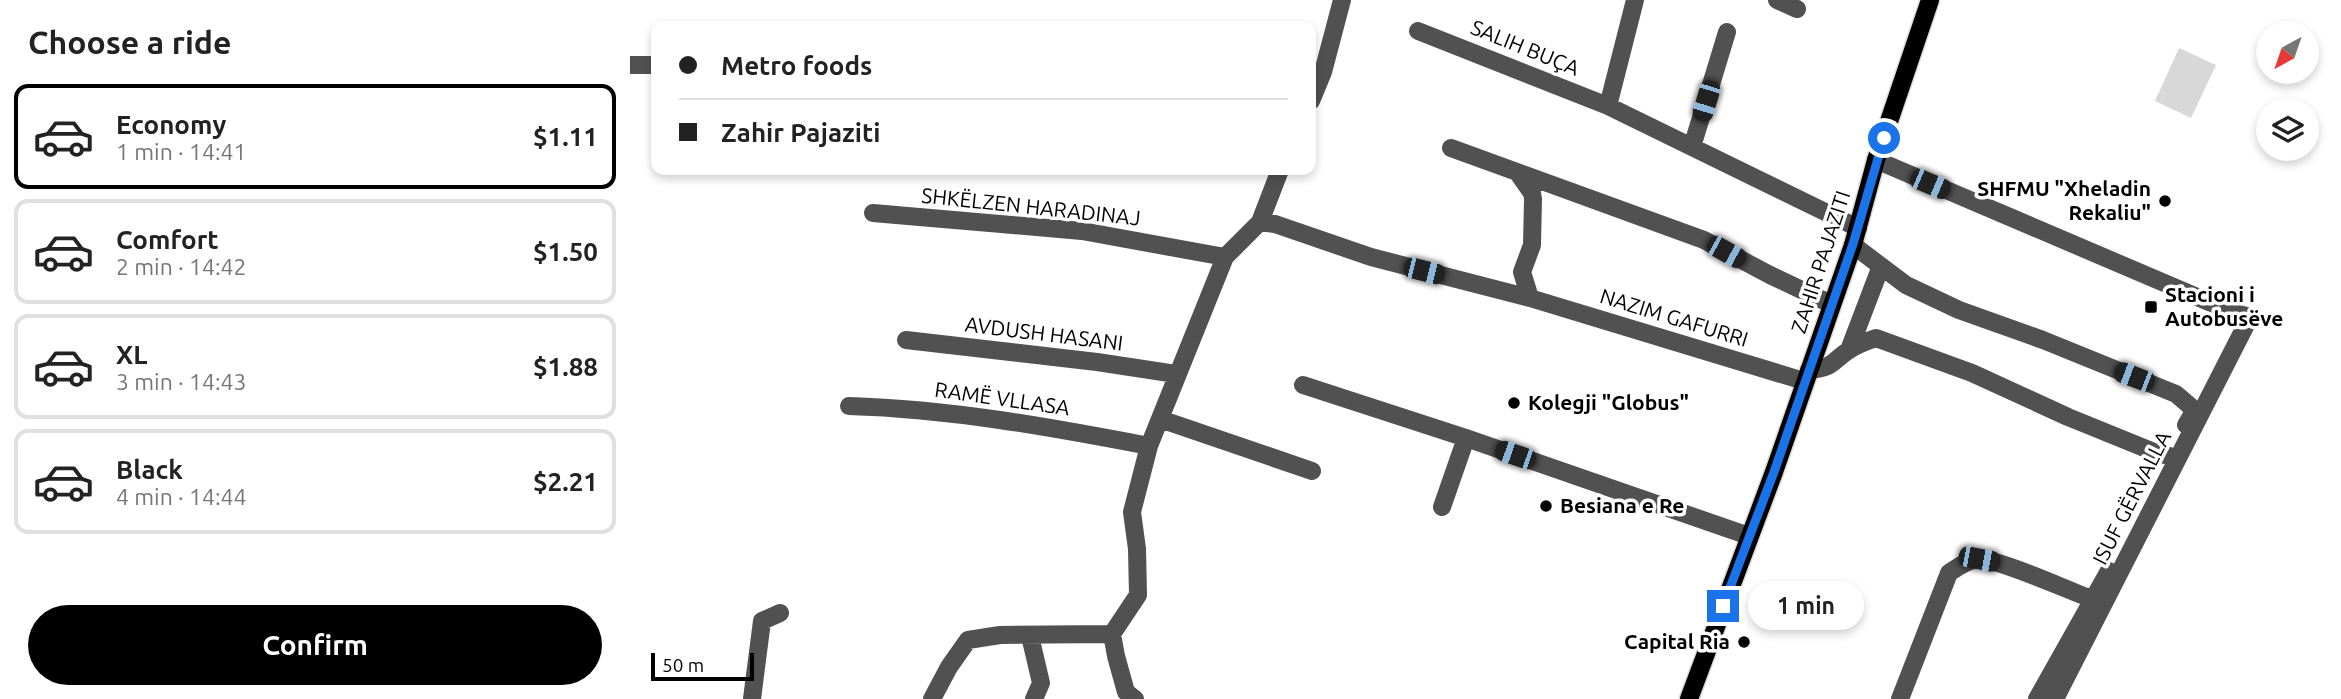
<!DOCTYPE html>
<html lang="en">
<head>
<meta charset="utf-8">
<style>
	:root { --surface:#fff; --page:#f6f6f6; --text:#222; --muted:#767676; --line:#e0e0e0; --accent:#000 }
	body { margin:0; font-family:Ubuntu,sans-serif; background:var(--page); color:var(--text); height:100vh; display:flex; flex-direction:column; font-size:26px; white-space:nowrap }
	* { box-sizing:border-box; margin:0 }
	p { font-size:23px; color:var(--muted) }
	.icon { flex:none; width:38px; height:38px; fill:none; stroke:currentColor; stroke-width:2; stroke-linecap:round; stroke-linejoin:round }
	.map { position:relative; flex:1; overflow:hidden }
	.panel { display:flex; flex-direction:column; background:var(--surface); width:630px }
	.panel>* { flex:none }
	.banner { position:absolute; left:21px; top:21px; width:665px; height:154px; border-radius:14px; box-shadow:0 4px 10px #0003; display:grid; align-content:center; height:154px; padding:0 28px; background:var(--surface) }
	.needle { width:46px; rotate:220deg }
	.tools { position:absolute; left:1626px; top:21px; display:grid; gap:14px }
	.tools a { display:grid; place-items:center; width:63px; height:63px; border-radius:50%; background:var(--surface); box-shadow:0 4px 10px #0003; font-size:35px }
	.scale { position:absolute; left:21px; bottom:18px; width:103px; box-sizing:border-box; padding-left:7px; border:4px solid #000; border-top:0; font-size:19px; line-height:24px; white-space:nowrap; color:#000; -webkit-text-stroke:5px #fff; paint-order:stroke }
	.end { position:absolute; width:32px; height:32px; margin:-16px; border:9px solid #1a73e8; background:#fff; box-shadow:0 0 0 4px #fff }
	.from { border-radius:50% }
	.bubble { position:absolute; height:49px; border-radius:24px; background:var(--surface); box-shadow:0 4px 10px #0003; font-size:23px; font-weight:600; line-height:49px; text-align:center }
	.car { position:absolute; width:21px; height:42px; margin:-21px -10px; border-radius:9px; box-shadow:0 0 5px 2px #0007; background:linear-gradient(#222 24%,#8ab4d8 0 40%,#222 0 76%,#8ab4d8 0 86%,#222 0) }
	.banner b { display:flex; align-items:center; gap:24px; height:66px; font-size:26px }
	.banner b+b { border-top:2px solid var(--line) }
	.banner i { width:18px; height:18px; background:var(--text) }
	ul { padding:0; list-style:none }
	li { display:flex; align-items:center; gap:21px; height:105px; margin:0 14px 10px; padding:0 14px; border:4px solid var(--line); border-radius:14px }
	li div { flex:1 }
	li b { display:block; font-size:26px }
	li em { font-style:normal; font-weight:600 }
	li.selected { border-color:var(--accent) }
	li>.icon { width:63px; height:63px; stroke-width:1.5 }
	h2 { padding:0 28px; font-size:32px; line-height:84px }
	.cta { display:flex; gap:14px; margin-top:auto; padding:14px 28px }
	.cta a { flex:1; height:80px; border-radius:42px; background:var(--accent); color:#fff; font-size:28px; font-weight:600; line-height:80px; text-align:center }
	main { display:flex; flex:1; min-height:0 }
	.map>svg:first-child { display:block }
</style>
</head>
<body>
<main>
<section class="panel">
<h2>Choose a ride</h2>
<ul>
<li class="selected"><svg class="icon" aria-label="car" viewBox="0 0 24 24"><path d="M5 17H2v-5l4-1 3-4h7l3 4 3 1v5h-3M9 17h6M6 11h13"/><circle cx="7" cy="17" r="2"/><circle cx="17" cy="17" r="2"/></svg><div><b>Economy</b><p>1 min · 14:41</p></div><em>$1.11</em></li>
<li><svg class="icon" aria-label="car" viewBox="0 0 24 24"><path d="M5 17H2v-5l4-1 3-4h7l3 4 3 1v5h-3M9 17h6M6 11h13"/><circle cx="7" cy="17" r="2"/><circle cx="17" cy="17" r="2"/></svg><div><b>Comfort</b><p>2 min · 14:42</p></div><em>$1.50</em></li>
<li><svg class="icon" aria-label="car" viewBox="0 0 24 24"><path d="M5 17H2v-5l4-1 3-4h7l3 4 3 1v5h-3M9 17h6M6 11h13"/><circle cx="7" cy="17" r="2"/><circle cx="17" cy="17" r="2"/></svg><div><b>XL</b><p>3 min · 14:43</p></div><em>$1.88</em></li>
<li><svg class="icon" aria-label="car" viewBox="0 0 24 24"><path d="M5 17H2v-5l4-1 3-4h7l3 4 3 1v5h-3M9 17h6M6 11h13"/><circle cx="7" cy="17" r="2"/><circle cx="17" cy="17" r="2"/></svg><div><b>Black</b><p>4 min · 14:44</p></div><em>$2.21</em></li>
</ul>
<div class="cta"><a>Confirm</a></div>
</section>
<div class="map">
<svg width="1711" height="699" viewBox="0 0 1711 699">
	<rect width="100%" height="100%" fill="#fff"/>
	<!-- green -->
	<path fill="#d8d8d8" d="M 1549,48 L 1586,65 L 1561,118 L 1525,101 Z"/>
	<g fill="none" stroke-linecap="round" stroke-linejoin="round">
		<defs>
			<path id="major" d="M 1059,699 L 1144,472 L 1223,245 L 1246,160 L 1300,0"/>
		</defs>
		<!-- major casing -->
		<use href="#major" stroke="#dbdbdb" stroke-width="21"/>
		<!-- minor -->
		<path stroke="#515151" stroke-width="18" d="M 1147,0 L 1167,9
			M 788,31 L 978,106 L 1228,228
			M 0,65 L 26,65
			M 681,101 L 693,72 L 712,0
			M 978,106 L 1005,0
			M 1062,147 L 1097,32
			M 821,148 L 1074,240 L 1140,275 L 1201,304
			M 1246,160 L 1600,311 L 1620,317 L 1425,699
			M 888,173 L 902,193 L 903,199 L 902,245 L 892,272 L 900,298
			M 243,213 L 452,231 L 595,257
			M 630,222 L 645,224 L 741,257 L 900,298 L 1174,381
			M 1223,245 L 1276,285 L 1329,310 L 1413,340 L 1546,394 L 1560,406 L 1563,413 L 1556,425
			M 276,340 L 467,362 L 546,374
			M 1219,350 L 1251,266
			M 1179,370 C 1204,368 1201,362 1219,350 C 1227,345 1237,341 1246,338 L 1342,373 L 1438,417 L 1529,454 L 1540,456
			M 673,385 L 836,438 L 1119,536
			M 219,406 C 320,409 420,427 519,446
			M 530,419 L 682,471
			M 812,507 L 836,438
			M 482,634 L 508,595 L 507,549 L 502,512 L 519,446 L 595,257 L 630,222 L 650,170
			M 400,636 L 411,683 L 404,699
			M 122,699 L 132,621 L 150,613
			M 302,699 L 319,667 L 338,640 L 370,635 L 482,634 L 486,656 L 496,692 L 505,699
			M 1270,699 L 1319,573 C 1328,567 1337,560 1348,559 C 1370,559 1437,590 1462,599
			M 1407,699 L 1479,571"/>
		<!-- major -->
		<use href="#major" stroke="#000" stroke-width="18"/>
	</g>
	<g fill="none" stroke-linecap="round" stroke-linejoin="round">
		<!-- route -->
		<path stroke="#1a73e8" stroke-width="9" d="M 1093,606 L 1144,472 L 1223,244 L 1254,138"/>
	</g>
	<!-- markers -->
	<g fill="#000" stroke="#fff" stroke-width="2.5">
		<circle cx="1535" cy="201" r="7"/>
		<rect x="1514" y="300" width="14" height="14" rx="3.5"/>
		<circle cx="884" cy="403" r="7"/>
		<circle cx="916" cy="506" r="7"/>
		<circle cx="1114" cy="642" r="7"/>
	</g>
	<g text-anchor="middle" stroke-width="7" stroke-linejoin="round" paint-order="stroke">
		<!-- street labels -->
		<g font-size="21" fill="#000" stroke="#fff">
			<text transform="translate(895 48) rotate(22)" y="7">SALIH BUÇA</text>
			<text transform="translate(401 207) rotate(6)" y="7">SHKËLZEN HARADINAJ</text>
			<text transform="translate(1191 262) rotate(-72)" y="7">ZAHIR PAJAZITI</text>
			<text transform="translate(1044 318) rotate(17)" y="7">NAZIM GAFURRI</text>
			<text transform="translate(414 334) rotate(7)" y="7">AVDUSH HASANI</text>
			<text transform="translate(372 399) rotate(8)" y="7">RAMË VLLASA</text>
			<text transform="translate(1502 498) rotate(-63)" y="7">ISUF GËRVALLA</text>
		</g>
		<!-- poi labels -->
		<g font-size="21" font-weight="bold" fill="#000" stroke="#fff" text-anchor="start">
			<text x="1521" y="196" text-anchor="end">SHFMU "Xheladin<tspan x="1521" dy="24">Rekaliu"</tspan></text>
			<text x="1535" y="302">Stacioni i<tspan x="1535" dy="24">Autobusëve</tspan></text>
			<text x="898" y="410">Kolegji "Globus"</text>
			<text x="930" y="513">Besiana e Re</text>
			<text x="1100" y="649" text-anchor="end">Capital Ria</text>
		</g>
	</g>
</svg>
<div class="tools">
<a><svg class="needle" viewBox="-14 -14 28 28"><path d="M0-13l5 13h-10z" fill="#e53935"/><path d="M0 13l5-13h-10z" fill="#767676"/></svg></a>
<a><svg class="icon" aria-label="layers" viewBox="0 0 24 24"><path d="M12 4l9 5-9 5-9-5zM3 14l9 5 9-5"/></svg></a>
</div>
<div class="scale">50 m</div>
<i class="end from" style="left:1254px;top:138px"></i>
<i class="end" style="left:1093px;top:606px"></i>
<div class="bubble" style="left:1118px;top:581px;width:116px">1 min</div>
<i class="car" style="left:1076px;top:101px;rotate:197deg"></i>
<i class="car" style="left:1300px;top:184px;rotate:113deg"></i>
<i class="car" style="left:1096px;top:252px;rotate:119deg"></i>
<i class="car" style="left:794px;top:271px;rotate:104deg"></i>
<i class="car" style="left:1504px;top:377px;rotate:291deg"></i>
<i class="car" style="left:885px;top:455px;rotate:289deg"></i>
<i class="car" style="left:1349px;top:559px;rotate:101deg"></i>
<div class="banner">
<b><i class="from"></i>Metro foods</b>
<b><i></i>Zahir Pajaziti</b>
</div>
</div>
</main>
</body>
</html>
